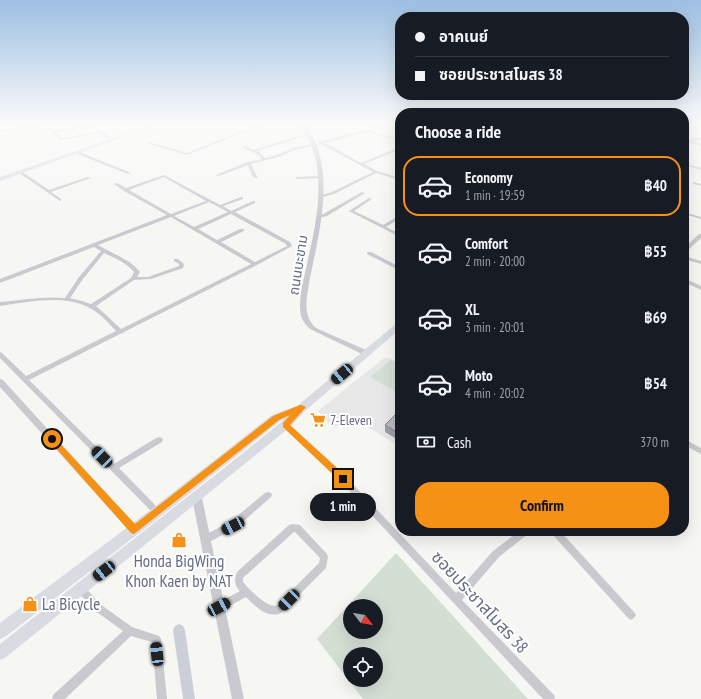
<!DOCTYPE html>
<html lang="en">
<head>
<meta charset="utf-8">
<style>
	:root { --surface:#171b24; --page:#242831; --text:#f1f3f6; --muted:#9ea1a6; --line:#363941; --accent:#f59215 }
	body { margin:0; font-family:"PT Sans Narrow","Noto Sans Thai",sans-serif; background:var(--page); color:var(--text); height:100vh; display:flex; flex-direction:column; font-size:15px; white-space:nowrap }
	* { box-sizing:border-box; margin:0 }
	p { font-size:13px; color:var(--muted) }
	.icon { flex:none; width:22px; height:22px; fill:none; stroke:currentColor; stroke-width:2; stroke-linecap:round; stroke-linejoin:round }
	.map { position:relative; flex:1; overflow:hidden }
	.side { position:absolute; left:395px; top:108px; width:294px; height:428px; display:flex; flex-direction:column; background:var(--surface); border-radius:16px; box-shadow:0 4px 16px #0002 }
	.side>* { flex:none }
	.top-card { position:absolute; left:395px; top:12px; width:294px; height:88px; border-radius:16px; box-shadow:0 4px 16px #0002; display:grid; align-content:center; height:88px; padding:0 20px; background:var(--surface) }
	.needle { width:26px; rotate:121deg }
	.tools { position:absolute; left:343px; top:599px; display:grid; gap:8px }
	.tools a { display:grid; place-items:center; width:40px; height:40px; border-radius:50%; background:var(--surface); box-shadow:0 4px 16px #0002; font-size:20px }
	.end { position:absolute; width:18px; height:18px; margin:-9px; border:5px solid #f59215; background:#111; box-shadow:0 0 0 2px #111 }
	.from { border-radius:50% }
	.bubble { position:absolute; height:28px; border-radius:14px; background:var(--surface); box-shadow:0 4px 16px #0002; font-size:13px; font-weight:700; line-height:28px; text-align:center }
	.car { position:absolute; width:12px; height:24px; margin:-12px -6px; border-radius:5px; box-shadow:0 0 3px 1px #0007; background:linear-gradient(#222 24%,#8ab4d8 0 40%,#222 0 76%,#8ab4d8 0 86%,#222 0) }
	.top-card b { display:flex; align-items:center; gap:14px; height:38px; font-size:15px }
	.top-card b+b { border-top:1px solid var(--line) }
	.top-card i { width:10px; height:10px; background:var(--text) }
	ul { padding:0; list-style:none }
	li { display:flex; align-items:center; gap:12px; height:60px; margin:0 8px 6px; padding:0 12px; border:2px solid transparent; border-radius:16px }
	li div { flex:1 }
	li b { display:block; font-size:15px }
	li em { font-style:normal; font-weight:700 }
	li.active { border-color:var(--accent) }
	li>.icon { width:36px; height:36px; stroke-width:1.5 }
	h2 { padding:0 20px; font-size:18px; line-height:48px }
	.pay { display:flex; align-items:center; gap:10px; height:44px; padding:0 20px; font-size:15px }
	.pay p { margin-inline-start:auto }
	.button { display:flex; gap:8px; margin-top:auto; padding:8px 20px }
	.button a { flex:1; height:46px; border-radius:16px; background:var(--accent); color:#111; font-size:16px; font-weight:700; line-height:46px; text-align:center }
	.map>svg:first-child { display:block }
</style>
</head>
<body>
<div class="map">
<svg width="701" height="699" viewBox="0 0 701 699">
	<rect width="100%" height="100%" fill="#f6f7f3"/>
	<!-- built -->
	<path fill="#e6e7e6" d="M 384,358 L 389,358 L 400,363 L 400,447 L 352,417 L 333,428 L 318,411 Z"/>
	<!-- green -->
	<path fill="#d4dfd4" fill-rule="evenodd" d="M 391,360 L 400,364 L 400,394 L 370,377 Z
		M 396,553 L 528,699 L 363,699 L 317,639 ZM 350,606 L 376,606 L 376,632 L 350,632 ZM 350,654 L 376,654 L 376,680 L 350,680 Z"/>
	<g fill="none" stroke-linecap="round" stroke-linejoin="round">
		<!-- canal -->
		<path fill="#cbcfd7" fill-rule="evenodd" d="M 179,624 L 183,626 L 185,630 L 195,699 L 183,699 L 173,630 L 175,626 Z"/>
		<!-- minor -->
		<path fill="#c9cacf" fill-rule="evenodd" d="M 40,124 L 46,124 L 0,132 L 0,130 Z
			M 91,124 L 93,125 L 92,126 L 56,132 L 62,138 L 97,132 L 98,130 L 109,136 L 109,138 L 107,138 L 99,133 L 61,140 L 48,129 L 51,128 L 54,131 Z
			M 241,124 L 255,126 L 261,124 L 265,124 L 187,155 L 147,143 L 149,142 L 187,153 L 252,127 L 241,125 Z
			M 302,124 L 311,124 L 303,126 L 301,125 Z
			M 387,124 L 392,124 L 370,131 L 400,139 L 400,141 L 366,132 L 325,143 L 361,163 L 395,149 L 397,149 L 397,151 L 364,164 L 377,171 L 400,178 L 400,180 L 376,173 L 334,194 L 319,198 L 319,196 L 332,192 L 373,172 L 321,144 L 319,144 L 319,142 L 363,130 L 363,129 L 366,130 Z
			M 309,133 L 310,133 L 310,135 L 256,151 L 259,152 L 265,158 L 277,155 L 292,148 L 315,144 L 317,145 L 294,150 L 279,157 L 251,164 L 256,175 L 258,177 L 257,178 L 255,178 L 252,175 L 248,165 L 219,176 L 216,175 L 248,162 L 262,159 L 257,154 L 243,148 L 243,146 L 245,146 L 253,150 Z
			M 701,138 L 701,140 L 690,141 L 701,144 L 701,146 L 684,141 L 684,139 Z
			M 75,151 L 77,151 L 131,173 L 128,174 L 75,153 Z
			M 19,171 L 21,171 L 49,190 L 88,177 L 91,178 L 51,192 L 61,199 L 61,201 L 60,201 L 19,173 Z
			M 164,175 L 220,205 L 241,197 L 243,197 L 243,199 L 223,206 L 231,211 L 253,201 L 255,201 L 255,203 L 235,212 L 290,242 L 292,246 L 257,265 L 124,332 L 123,333 L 120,334 L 29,380 L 114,464 L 156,438 L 159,437 L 162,438 L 163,440 L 162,442 L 119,468 L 160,510 L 161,512 L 160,514 L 157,516 L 154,514 L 0,358 L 0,352 L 2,353 L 26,376 L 116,331 C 109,324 102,315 93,310 C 67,293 30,302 0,306 L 0,302 C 22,300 43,296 65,298 L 79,277 L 101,251 L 94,247 L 0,283 L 0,279 L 167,215 L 124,191 L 114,184 L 117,183 L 126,188 ZM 164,177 L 206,201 L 171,214 L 129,190 ZM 209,202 L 228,212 L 194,227 L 174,216 ZM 231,214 L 286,244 L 287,246 L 255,262 L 221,242 L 244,231 L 244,229 L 240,229 L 217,240 L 198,229 ZM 171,217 L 251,264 L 121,329 L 105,314 L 96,306 L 134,280 L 151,279 L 183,268 L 184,264 L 178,259 L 174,259 L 174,261 L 179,264 L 179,266 L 148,277 L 137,277 L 140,272 C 130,259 111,253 98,245 ZM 104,253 C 114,258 127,263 134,272 L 131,278 L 91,304 L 82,301 L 70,298 L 83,279 Z
			M 322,176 L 322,178 L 321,178 L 297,179 L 295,178 L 297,177 Z
			M 693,182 L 701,184 L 701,186 L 693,184 Z
			M 362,192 L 365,193 L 327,216 L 318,218 L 316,217 L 323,214 Z
			M 369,198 L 372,199 L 354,211 L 383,225 L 400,215 L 400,218 L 386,227 L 400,234 L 400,237 L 349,211 Z
			M 684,212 L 701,217 L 701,219 L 684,214 Z
			M 699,234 L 701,234 L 701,238 L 686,252 L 684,252 L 684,248 Z
			M 367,252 L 371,252 L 400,267 L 400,271 L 367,254 Z
			M 684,256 L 701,261 L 701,264 L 684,259 Z
			M 684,278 L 701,286 L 701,290 L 684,282 Z
			M 285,422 L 287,423 L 346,477 L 456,593 L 493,551 L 519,531 L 529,531 L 528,534 L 499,557 L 462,600 L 554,695 L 555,699 L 543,699 L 340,481 L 283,427 L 282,425 L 283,423 Z
			M 684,439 L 701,448 L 701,454 L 684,445 Z
			M 268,492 L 271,493 L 272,495 L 271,497 L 236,528 L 209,542 L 206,543 L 203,542 L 202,539 L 203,536 L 230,522 L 265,493 Z
			M 292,524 L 300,525 L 327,554 L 328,557 L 326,568 L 281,613 C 267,619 256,607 246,597 L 222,610 L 219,612 L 216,610 L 214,607 L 216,604 L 240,591 C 234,585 234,580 237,572 L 289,525 ZM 294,532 L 295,532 L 320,558 L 319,563 L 276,606 C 265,606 250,590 243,582 L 243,578 Z
			M 551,531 L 560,531 L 634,612 L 636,615 L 634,618 L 631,620 L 628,618 L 552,534 Z
			M 81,585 L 84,586 L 100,604 L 132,627 L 159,636 L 161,639 L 167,699 L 157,699 L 152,642 L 131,636 L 65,699 L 52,699 L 53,695 L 123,631 L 94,610 L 78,592 L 77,589 L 78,586 Z"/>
		<!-- tertiary -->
		<path fill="#c9cacf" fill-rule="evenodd" d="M 300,124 L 304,124 C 307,129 311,134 314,139 C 335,184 316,243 308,289 C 306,304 304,317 316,328 L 368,351 L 370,353 L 368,355 L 364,355 L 312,330 C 307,327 303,322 301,316 C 297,298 306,272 309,255 C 315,229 320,202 318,176 C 317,156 310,140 300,124 Z
			M 684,163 L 701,168 L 701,170 L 684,165 Z
			M 0,379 L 3,380 L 137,527 L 139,530 L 137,533 L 134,534 L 131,533 L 0,387 Z
			M 197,494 L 200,495 L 202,498 L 244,699 L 232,699 L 192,498 L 194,495 Z"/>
		<!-- secondary -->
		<path fill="#d9dbe2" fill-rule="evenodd" d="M 155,124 L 160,124 L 0,181 L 0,177 Z"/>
		<!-- primary -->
		<path fill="#d9dbe2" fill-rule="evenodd" d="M 400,322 L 400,329 L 306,410 L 289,428 L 5,658 L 0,660 L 0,644 L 242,454 L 285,419 L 280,421 L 161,516 L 5,637 L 0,639 L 0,623 L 153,508 L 272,415 L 297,406 L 397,323 Z"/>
	</g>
	<!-- wall -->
	<path fill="#9da0a7" d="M 400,410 L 400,441 L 385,432 L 385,425 Z"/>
	<!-- building -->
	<path fill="#b7bac2" stroke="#808288" d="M 400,410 L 400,434 L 385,425 Z"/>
	<!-- sky -->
	<linearGradient id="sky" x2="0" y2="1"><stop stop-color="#9cbfe1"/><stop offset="0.56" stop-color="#fbfbfa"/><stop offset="1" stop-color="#fbfbfa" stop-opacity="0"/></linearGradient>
	<rect width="701" height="222" fill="url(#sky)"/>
	<!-- route -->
	<path fill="#f59215" d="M 300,405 L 302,405 L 306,407 L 290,425 L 346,476 L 347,479 L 346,481 L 340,481 L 283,427 L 283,423 L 290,415 L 279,420 L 134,534 L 131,533 L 48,439 L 49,437 L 54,437 L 135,524 L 273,416 Z"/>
	<!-- icons -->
	<defs>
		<symbol id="supermarket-bare" viewBox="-9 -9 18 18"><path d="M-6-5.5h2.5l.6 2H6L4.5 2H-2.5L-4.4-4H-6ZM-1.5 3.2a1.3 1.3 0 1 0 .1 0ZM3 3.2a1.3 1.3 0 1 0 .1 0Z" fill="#f59215" stroke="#fff" stroke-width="2.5" paint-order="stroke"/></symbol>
		<symbol id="shop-bare" viewBox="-9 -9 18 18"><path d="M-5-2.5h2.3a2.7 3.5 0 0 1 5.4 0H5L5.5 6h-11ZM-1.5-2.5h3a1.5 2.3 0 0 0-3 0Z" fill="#f59215" stroke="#fff" stroke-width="2.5" paint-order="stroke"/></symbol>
	</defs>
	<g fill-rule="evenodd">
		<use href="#supermarket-bare" x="307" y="409" width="22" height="22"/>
		<use href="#shop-bare" x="168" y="529" width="22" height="22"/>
		<use href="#shop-bare" x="19" y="593" width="22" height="22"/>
	</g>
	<g text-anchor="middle" stroke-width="4" stroke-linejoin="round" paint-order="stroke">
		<!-- street labels -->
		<g font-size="14" fill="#636b87" stroke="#fff">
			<text transform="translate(298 265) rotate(-81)" y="5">ถนนบะขาม</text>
		</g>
		<!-- poi labels -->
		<g font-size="14" fill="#636b87" stroke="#fff" text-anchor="start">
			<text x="330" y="425">7-Eleven</text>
		</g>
		<!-- near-poi labels -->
		<g font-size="17" fill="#636b87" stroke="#fff">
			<text x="179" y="567">Honda BigWing<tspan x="179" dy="20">Khon Kaen by NAT</tspan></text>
			<text x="42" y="610" text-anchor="start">La Bicycle</text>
		</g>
		<!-- near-street labels -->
		<g font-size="17" fill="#636b87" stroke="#fff">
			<text transform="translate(480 602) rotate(47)" y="6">ซอยประชาสโมสร 38</text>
		</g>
	</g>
</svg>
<div class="tools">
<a><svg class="needle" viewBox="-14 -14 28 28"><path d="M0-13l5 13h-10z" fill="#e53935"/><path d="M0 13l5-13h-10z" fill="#9ea1a6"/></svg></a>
<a><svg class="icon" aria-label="locate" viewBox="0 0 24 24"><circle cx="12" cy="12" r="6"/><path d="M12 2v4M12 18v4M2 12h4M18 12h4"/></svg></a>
</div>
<i class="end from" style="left:52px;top:439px"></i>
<i class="end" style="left:343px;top:479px"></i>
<div class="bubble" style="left:310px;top:493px;width:66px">1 min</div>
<i class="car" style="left:342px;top:374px;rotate:230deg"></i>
<i class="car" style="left:102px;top:457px;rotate:316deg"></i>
<i class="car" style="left:233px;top:526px;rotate:243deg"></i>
<i class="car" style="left:104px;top:571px;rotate:232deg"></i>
<i class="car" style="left:289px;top:600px;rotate:225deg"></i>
<i class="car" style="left:219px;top:607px;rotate:62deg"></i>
<i class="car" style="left:157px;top:654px;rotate:354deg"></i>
<div class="top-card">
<b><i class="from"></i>อาคเนย์</b>
<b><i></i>ซอยประชาสโมสร 38</b>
</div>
<section class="side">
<h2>Choose a ride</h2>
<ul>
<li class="active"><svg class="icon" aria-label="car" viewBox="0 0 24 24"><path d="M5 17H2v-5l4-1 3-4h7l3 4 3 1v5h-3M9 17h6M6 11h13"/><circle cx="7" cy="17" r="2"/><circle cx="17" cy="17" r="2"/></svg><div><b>Economy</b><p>1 min · 19:59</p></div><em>฿40</em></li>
<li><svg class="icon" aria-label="car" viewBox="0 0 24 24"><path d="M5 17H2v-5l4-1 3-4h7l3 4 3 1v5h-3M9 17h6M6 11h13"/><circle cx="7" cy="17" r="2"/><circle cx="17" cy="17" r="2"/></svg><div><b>Comfort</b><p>2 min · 20:00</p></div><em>฿55</em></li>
<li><svg class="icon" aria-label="car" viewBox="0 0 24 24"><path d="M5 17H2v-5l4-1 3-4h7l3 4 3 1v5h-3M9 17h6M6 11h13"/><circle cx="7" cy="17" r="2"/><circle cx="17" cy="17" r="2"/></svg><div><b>XL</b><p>3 min · 20:01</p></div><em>฿69</em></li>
<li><svg class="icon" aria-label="car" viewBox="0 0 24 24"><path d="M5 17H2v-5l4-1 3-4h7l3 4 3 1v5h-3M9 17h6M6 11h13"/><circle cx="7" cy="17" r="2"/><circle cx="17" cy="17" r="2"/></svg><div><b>Moto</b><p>4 min · 20:02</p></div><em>฿54</em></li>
</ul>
<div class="pay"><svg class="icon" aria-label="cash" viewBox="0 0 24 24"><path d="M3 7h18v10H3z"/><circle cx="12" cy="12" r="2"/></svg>Cash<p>370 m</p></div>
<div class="button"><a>Confirm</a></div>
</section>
</div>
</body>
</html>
